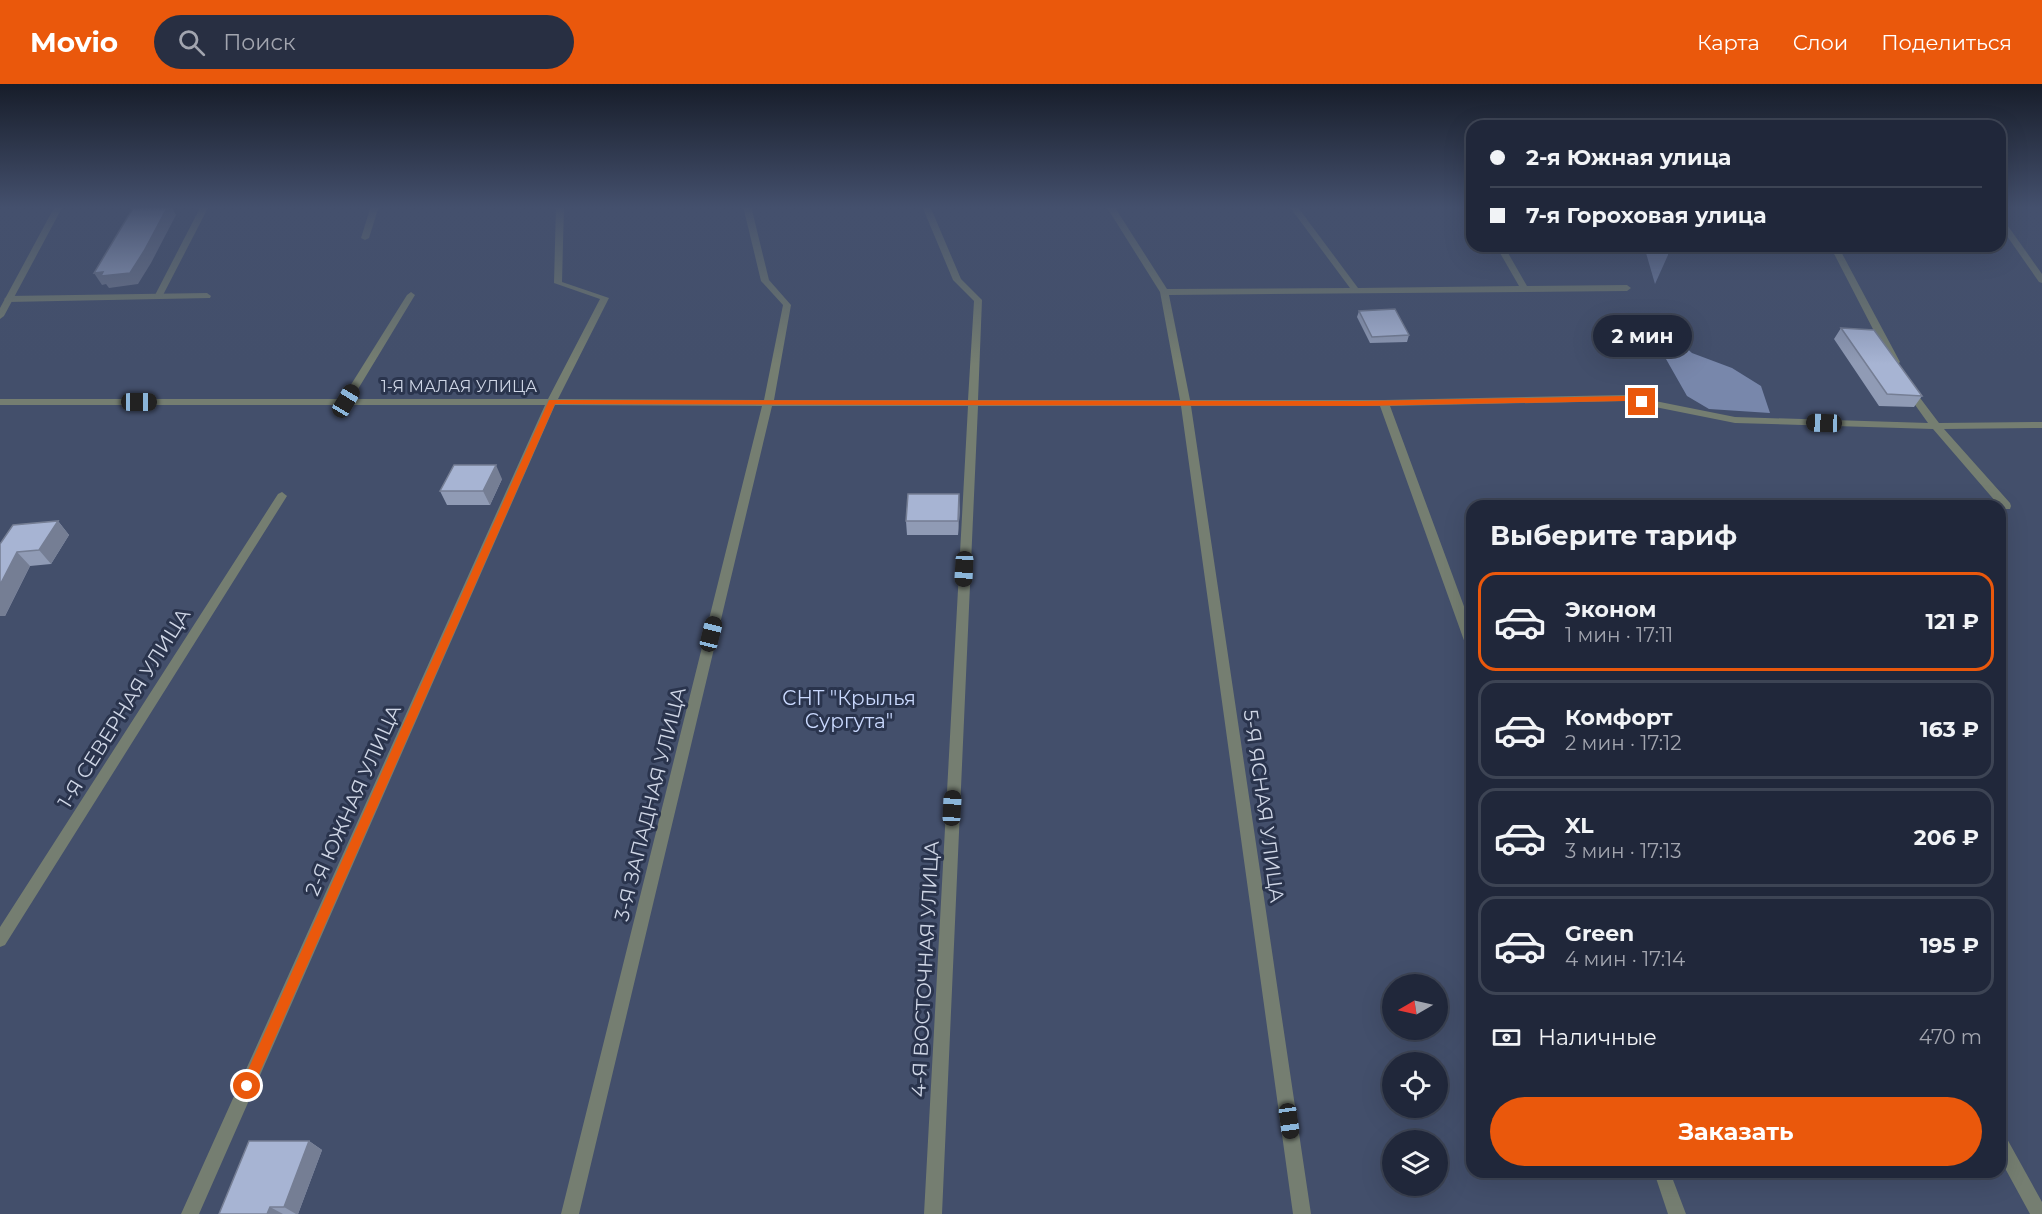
<!DOCTYPE html>
<html lang="ru">
<head>
<meta charset="utf-8">
<style>
	:root { --surface:#20273a; --page:#282f42; --text:#f1f3f6; --muted:#a2a5af; --line:#3d4454; --accent:#ea580c }
	body { margin:0; font-family:Montserrat,sans-serif; background:var(--page); color:var(--text); height:100vh; display:flex; flex-direction:column; font-size:22px; white-space:nowrap }
	* { box-sizing:border-box; margin:0 }
	p { font-size:20px; color:var(--muted) }
	.icon { flex:none; width:33px; height:33px; fill:none; stroke:currentColor; stroke-width:2; stroke-linecap:round; stroke-linejoin:round }
	.map { position:relative; flex:1; overflow:hidden }
	.sheet { position:absolute; left:1466px; top:416px; width:540px; height:678px; display:flex; flex-direction:column; background:var(--surface); border-radius:18px; box-shadow:0 6px 24px #0002,0 0 0 2px var(--line) }
	.sheet>* { flex:none }
	.guide { position:absolute; left:1466px; top:36px; width:540px; height:132px; border-radius:18px; box-shadow:0 6px 24px #0002,0 0 0 2px var(--line); display:grid; align-content:center; height:132px; padding:0 24px; background:var(--surface) }
	.needle { width:39px; rotate:261deg }
	.buttons { position:absolute; left:1382px; top:890px; display:grid; gap:12px }
	.buttons a { display:grid; place-items:center; width:66px; height:66px; border-radius:50%; background:var(--surface); box-shadow:0 6px 24px #0002,0 0 0 2px var(--line); font-size:30px }
	.end { position:absolute; width:27px; height:27px; margin:-14px; border:8px solid #ea580c; background:#fff; box-shadow:0 0 0 3px #fff }
	.from { border-radius:50% }
	.bubble { position:absolute; height:42px; border-radius:21px; background:var(--surface); box-shadow:0 6px 24px #0002,0 0 0 2px var(--line); font-size:20px; font-weight:700; line-height:42px; text-align:center }
	.car { position:absolute; width:18px; height:36px; margin:-18px -9px; border-radius:8px; box-shadow:0 0 4px 2px #0007; background:linear-gradient(#222 24%,#8ab4d8 0 40%,#222 0 76%,#8ab4d8 0 86%,#222 0) }
	.guide b { display:flex; align-items:center; gap:21px; height:57px; font-size:22px }
	.guide b+b { border-top:2px solid var(--line) }
	.guide i { width:15px; height:15px; background:var(--text) }
	ul { padding:0; list-style:none }
	li { display:flex; align-items:center; gap:18px; height:99px; margin:0 12px 9px; padding:0 12px; border:3px solid var(--line); border-radius:18px }
	li div { flex:1 }
	li b { display:block; font-size:22px }
	li em { font-style:normal; font-weight:700 }
	li.on { border-color:var(--accent) }
	li>.icon { width:54px; height:54px; stroke-width:1.5 }
	h2 { padding:0 24px; font-size:27px; line-height:72px }
	.pay { display:flex; align-items:center; gap:15px; height:66px; padding:0 24px; font-size:22px }
	.pay p { margin-inline-start:auto }
	.action { display:flex; gap:12px; margin-top:auto; padding:12px 24px }
	.action a { flex:1; height:69px; border-radius:36px; background:var(--accent); color:#fff; font-size:24px; font-weight:700; line-height:69px; text-align:center }
	header { display:flex; align-items:center; gap:36px; box-sizing:border-box; height:84px; padding:0 30px; background:var(--accent); color:#fff }
	header strong { font-size:28px }
	nav { display:flex; gap:33px; margin-inline-start:auto; font-size:21px }
	.search { width:420px; height:54px; background:var(--page); display:flex; align-items:center; gap:15px; box-sizing:border-box; padding:0 21px; border-radius:33px; color:var(--muted); font-size:22px }
	.map>svg:first-child { display:block }
</style>
</head>
<body>
<header>
<strong>Movio</strong>
<div class="search"><svg class="icon" aria-label="search" viewBox="0 0 24 24"><circle cx="10" cy="10" r="6"/><path d="M15 15l6 6"/></svg>Поиск</div>
<nav><a>Карта</a><a>Слои</a><a>Поделиться</a></nav>
</header>
<div class="map">
<svg width="2042" height="1130" viewBox="0 0 2042 1130">
	<rect width="100%" height="100%" fill="#2a344d"/>
	<!-- green -->
	<path fill="#434f6b" fill-rule="evenodd" d="M 0,122 L 1471,122 L 1472,162 L 2000,162 L 2000,122 L 2042,122 L 2042,1130 L 0,1130 ZM 1472,422 L 2000,422 L 2000,1088 L 1472,1088 ZM 1392,900 L 1437,900 L 1437,945 L 1392,945 ZM 1392,978 L 1437,978 L 1437,1023 L 1392,1023 ZM 1392,1056 L 1437,1056 L 1437,1101 L 1392,1101 Z"/>
	<!-- water -->
	<path fill="#7887ab" d="M 1644,162 L 1668,162 L 1668,171 L 1655,200 Z
		M 1667,247 L 1692,269 L 1732,284 L 1761,302 L 1770,329 L 1709,325 L 1687,312 L 1666,275 Z"/>
	<g fill="none" stroke-linecap="round" stroke-linejoin="round">
		<!-- service -->
		<path fill="#757e71" fill-rule="evenodd" d="M 207,209 L 211,212 L 210,214 L 8,218 L 4,215 L 8,212 Z"/>
		<!-- minor -->
		<path fill="#757e71" fill-rule="evenodd" d="M 55,122 L 63,122 L 4,232 L 0,235 L 0,224 Z
			M 201,122 L 209,122 L 162,213 L 155,215 L 154,213 Z
			M 371,122 L 379,122 L 369,154 L 365,156 L 361,154 Z
			M 556,122 L 564,122 L 562,198 L 609,214 L 558,315 L 764,316 L 783,221 L 761,197 L 743,122 L 751,122 L 769,196 L 791,221 L 774,316 L 968,316 L 974,217 L 953,196 L 922,122 L 930,122 L 961,195 L 982,216 L 978,316 L 1180,316 L 1160,208 L 1106,122 L 1114,122 L 1167,205 L 1350,204 L 1289,122 L 1297,122 L 1358,204 L 1519,202 L 1496,162 L 1504,162 L 1527,202 L 1627,201 L 1631,204 L 1627,207 L 1169,211 L 1190,316 L 1384,316 L 1625,311 L 1735,333 L 1928,339 L 1903,304 L 1908,301 L 1911,302 L 1939,339 L 2042,338 L 2042,344 L 1944,345 L 2010,419 L 2011,422 L 2010,425 L 2002,425 L 1933,345 L 1735,339 L 1625,317 L 1390,322 L 1472,544 L 1472,566 L 1466,562 L 1380,322 L 1191,322 L 1311,1130 L 1293,1130 L 1181,322 L 978,322 L 942,1130 L 924,1130 L 968,322 L 772,322 L 579,1130 L 561,1130 L 762,322 L 555,321 L 199,1130 L 181,1130 L 545,321 L 0,321 L 0,315 L 342,315 L 407,211 L 411,208 L 415,211 L 352,315 L 548,315 L 600,215 L 554,199 Z
			M 1464,122 L 1472,122 L 1472,128 Z
			M 2000,135 L 2003,135 L 2042,190 L 2042,199 L 2039,198 L 2000,142 Z
			M 1830,162 L 1838,162 L 1900,278 L 1898,280 L 1895,281 L 1890,278 Z
			M 282,408 L 287,412 L 5,861 L 0,863 L 0,843 L 278,410 Z
			M 2000,1051 L 2006,1053 L 2042,1118 L 2042,1130 L 2030,1130 L 2000,1075 Z
			M 1654,1088 L 1670,1088 L 1686,1130 L 1668,1130 Z"/>
	</g>
	<!-- wall -->
	<path fill="#909bb5" d="M 1359,227 L 1409,251 L 1407,258 L 1370,259 L 1357,233 Z
		M 1841,244 L 1922,312 L 1914,323 L 1879,322 L 1834,255 Z
		M 502,395 L 490,421 L 447,421 L 440,407 Z
		M 960,424 L 958,451 L 907,451 L 906,437 Z
		M 58,437 L 69,451 L 51,480 L 30,482 L 5,532 L 0,460 Z
		M 309,1057 L 322,1066 L 298,1130 L 219,1130 Z"/>
	<!-- shaded-wall -->
	<path fill="#757e94" d="M 168,122 L 171,122 L 176,131 L 151,179 L 138,200 L 109,204 L 106,200 L 102,201 L 94,189 Z
		M 496,381 L 502,395 L 490,421 L 483,407 Z
		M 959,410 L 960,424 L 958,451 L 958,437 Z
		M 58,437 L 69,451 L 51,480 L 39,466 Z
		M 17,468 L 30,482 L 5,532 L 0,532 L 0,501 Z
		M 309,1057 L 322,1066 L 298,1130 L 296,1130 L 284,1123 Z
		M 270,1123 L 283,1130 L 267,1130 Z"/>
	<!-- building -->
	<path fill="#a7b4d3" stroke="#757e94" stroke-width="1.5" d="M 151,122 L 168,122 L 144,167 L 130,189 L 101,192 L 103,188 L 94,189 L 133,124 Z
		M 1395,225 L 1409,251 L 1372,253 L 1359,227 Z
		M 1841,244 L 1874,246 L 1922,312 L 1887,310 Z
		M 454,381 L 496,381 L 483,407 L 440,407 Z
		M 908,410 L 959,410 L 958,437 L 906,437 Z
		M 58,437 L 39,466 L 17,468 L 0,501 L 0,460 L 13,441 Z
		M 249,1057 L 309,1057 L 284,1123 L 270,1123 L 267,1130 L 219,1130 Z"/>
	<!-- sky -->
	<linearGradient id="sky" x2="0" y2="1"><stop stop-color="#171d2a"/><stop offset="0.44" stop-color="#44506d"/><stop offset="1" stop-color="#44506d" stop-opacity="0"/></linearGradient>
	<rect width="2042" height="280" fill="url(#sky)"/>
	<!-- route -->
	<path fill="#ea580c" d="M 1624,312 L 1646,318 L 1642,320 L 1624,317 L 1362,322 L 555,320 L 252,1006 L 247,1008 L 243,1006 L 241,1002 L 243,997 L 549,316 L 1362,317 Z"/>
	<g text-anchor="middle" stroke-width="6" stroke-linejoin="round" paint-order="stroke">
		<!-- far-street labels -->
		<g font-size="16" fill="#cfd6e6" stroke="#2a344d">
			<text x="459" y="308">1-Я МАЛАЯ УЛИЦА</text>
		</g>
		<!-- park labels -->
		<g font-size="20" fill="#cad9fe" stroke="#2a344d">
			<text x="849" y="621">CНТ "Крылья<tspan x="849" dy="23">Сургута"</tspan></text>
		</g>
		<!-- street labels -->
		<g font-size="20" fill="#cfd6e6" stroke="#2a344d">
			<text transform="translate(124 624) rotate(-58)" y="7">1-Я СЕВЕРНАЯ УЛИЦА</text>
			<text transform="translate(353 716) rotate(-66)" y="7">2-Я ЮЖНАЯ УЛИЦА</text>
			<text transform="translate(650 720) rotate(-76)" y="7">3-Я ЗАПАДНАЯ УЛИЦА</text>
			<text transform="translate(1264 722) rotate(82)" y="7">5-Я ЯСНАЯ УЛИЦА</text>
			<text transform="translate(925 885) rotate(-87)" y="7">4-Я ВОСТОЧНАЯ УЛИЦА</text>
		</g>
	</g>
</svg>
<div class="buttons">
<a><svg class="needle" viewBox="-14 -14 28 28"><path d="M0-13l5 13h-10z" fill="#e53935"/><path d="M0 13l5-13h-10z" fill="#a2a5af"/></svg></a>
<a><svg class="icon" aria-label="locate" viewBox="0 0 24 24"><circle cx="12" cy="12" r="6"/><path d="M12 2v4M12 18v4M2 12h4M18 12h4"/></svg></a>
<a><svg class="icon" aria-label="layers" viewBox="0 0 24 24"><path d="M12 4l9 5-9 5-9-5zM3 14l9 5 9-5"/></svg></a>
</div>
<i class="end from" style="left:247px;top:1002px"></i>
<i class="end" style="left:1642px;top:318px"></i>
<div class="bubble" style="left:1593px;top:231px;width:99px">2 мин</div>
<i class="car" style="left:346px;top:317px;rotate:31deg"></i>
<i class="car" style="left:139px;top:318px;rotate:90deg"></i>
<i class="car" style="left:1824px;top:339px;rotate:272deg"></i>
<i class="car" style="left:964px;top:485px;rotate:183deg"></i>
<i class="car" style="left:711px;top:550px;rotate:14deg"></i>
<i class="car" style="left:952px;top:724px;rotate:3deg"></i>
<i class="car" style="left:1289px;top:1037px;rotate:172deg"></i>
<div class="guide">
<b><i class="from"></i>2-я Южная улица</b>
<b><i></i>7-я Гороховая улица</b>
</div>
<section class="sheet">
<h2>Выберите тариф</h2>
<ul>
<li class="on"><svg class="icon" aria-label="car" viewBox="0 0 24 24"><path d="M5 17H2v-5l4-1 3-4h7l3 4 3 1v5h-3M9 17h6M6 11h13"/><circle cx="7" cy="17" r="2"/><circle cx="17" cy="17" r="2"/></svg><div><b>Эконом</b><p>1 мин · 17:11</p></div><em>121 ₽</em></li>
<li><svg class="icon" aria-label="car" viewBox="0 0 24 24"><path d="M5 17H2v-5l4-1 3-4h7l3 4 3 1v5h-3M9 17h6M6 11h13"/><circle cx="7" cy="17" r="2"/><circle cx="17" cy="17" r="2"/></svg><div><b>Комфорт</b><p>2 мин · 17:12</p></div><em>163 ₽</em></li>
<li><svg class="icon" aria-label="car" viewBox="0 0 24 24"><path d="M5 17H2v-5l4-1 3-4h7l3 4 3 1v5h-3M9 17h6M6 11h13"/><circle cx="7" cy="17" r="2"/><circle cx="17" cy="17" r="2"/></svg><div><b>XL</b><p>3 мин · 17:13</p></div><em>206 ₽</em></li>
<li><svg class="icon" aria-label="car" viewBox="0 0 24 24"><path d="M5 17H2v-5l4-1 3-4h7l3 4 3 1v5h-3M9 17h6M6 11h13"/><circle cx="7" cy="17" r="2"/><circle cx="17" cy="17" r="2"/></svg><div><b>Green</b><p>4 мин · 17:14</p></div><em>195 ₽</em></li>
</ul>
<div class="pay"><svg class="icon" aria-label="cash" viewBox="0 0 24 24"><path d="M3 7h18v10H3z"/><circle cx="12" cy="12" r="2"/></svg>Наличные<p>470 m</p></div>
<div class="action"><a>Заказать</a></div>
</section>
</div>
</body>
</html>
